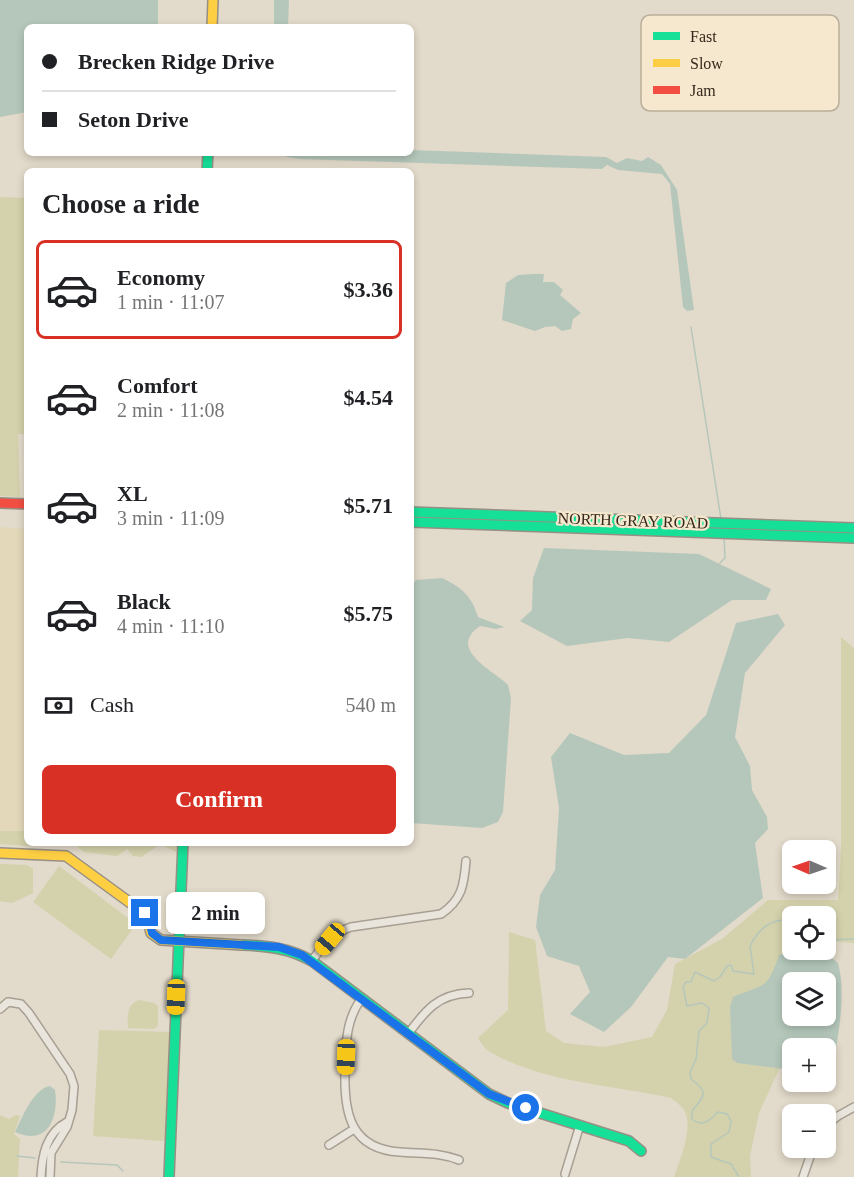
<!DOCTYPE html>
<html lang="en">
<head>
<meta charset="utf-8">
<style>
	:root { --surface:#fff; --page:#f6f6f6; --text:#202124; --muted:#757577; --line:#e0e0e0; --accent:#d93025 }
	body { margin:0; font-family:"Times New Roman",serif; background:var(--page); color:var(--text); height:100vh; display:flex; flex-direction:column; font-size:22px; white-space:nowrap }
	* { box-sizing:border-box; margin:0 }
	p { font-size:20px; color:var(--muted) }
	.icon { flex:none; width:33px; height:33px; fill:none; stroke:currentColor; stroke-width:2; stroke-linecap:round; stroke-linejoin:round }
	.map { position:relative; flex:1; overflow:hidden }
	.details { position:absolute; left:24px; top:168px; width:390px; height:678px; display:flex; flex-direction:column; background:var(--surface); border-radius:9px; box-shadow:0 3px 9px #0003 }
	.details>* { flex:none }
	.guide { position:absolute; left:24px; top:24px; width:390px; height:132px; border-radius:9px; box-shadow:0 3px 9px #0003; display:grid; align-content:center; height:132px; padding:0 18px; background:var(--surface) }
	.needle { width:39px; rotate:272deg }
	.buttons { position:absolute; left:782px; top:840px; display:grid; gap:12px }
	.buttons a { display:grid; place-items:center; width:54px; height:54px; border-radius:9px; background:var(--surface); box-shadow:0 3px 9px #0003; font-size:30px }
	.end { position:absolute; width:27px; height:27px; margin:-14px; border:8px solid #1a73e8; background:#fff; box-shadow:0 0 0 3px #fff }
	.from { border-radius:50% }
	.bubble { position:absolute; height:42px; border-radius:9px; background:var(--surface); box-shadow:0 3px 9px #0003; font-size:20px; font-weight:700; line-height:42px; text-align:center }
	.car { position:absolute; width:18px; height:36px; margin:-18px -9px; border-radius:8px; box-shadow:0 0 4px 2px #0007; background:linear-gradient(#f5c518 24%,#345 0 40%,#f5c518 0 76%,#345 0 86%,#f5c518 0) }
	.guide b { display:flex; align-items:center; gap:21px; height:57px; font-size:22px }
	.guide b+b { border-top:2px solid var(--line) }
	.guide i { width:15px; height:15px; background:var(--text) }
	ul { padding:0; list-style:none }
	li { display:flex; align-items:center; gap:18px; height:99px; margin:0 12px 9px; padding:0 6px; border:3px solid transparent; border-radius:9px }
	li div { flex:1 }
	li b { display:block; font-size:22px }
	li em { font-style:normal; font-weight:700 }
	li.selected { border-color:var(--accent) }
	li>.icon { width:54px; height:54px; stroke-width:1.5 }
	h2 { padding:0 18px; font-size:27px; line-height:72px }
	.pay { display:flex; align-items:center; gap:15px; height:66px; padding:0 18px; font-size:22px }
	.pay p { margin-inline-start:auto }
	.action { display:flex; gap:12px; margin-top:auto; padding:12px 18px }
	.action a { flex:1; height:69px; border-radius:9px; background:var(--accent); color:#fff; font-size:24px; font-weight:700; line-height:69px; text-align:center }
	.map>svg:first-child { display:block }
</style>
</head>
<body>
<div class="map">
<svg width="854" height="1177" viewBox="0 0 854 1177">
	<rect width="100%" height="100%" fill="#e2daca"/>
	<!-- farmland -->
	<path fill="#e3d8ba" d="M 0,527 L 27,529 L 27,831 L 0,831 Z"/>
	<!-- green -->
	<path fill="#d4d2ac" d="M 0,197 L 27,198 L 27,434 L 18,434 L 20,497 L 0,496 Z
		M 841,637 L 854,648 L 854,943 L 825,941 L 825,916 L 792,916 L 792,950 L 804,950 L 798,982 L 792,982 L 792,1016 L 787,1052 L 759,1113 L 750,1156 L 751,1177 L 674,1177 C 680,1161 693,1127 685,1112 C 682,1106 676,1102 671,1098 C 612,1085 544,1083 490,1052 C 485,1049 481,1043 478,1038 L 508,1010 L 509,932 L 535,940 L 546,1031 L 564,1043 L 604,1047 L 652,1037 L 667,1010 L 675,964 L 722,939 L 768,900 L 838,900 L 841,849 Z
		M 0,831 L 27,831 L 27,843 L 51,843 L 26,846 L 0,844 Z
		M 73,843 L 179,843 L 176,852 L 164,846 L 158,846 L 141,857 L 133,856 L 127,849 L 117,856 L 84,852 Z
		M 0,864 L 27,865 L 33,869 L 33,893 L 12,903 L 0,901 Z
		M 59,866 L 136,924 L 111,959 L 33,902 Z
		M 139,1000 L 154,1003 L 158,1006 L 158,1026 L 154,1029 L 128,1028 C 127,1016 127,1004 139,1000 Z
		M 99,1030 L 171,1032 L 167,1139 L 162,1141 L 93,1136 Z
		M 0,1115 L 9,1119 L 16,1115 L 20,1116 L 14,1134 L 20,1139 L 18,1177 L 0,1177 Z"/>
	<!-- water -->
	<path fill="#b5c7bb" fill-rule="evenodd" d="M 0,0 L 158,0 L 158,27 L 27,27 L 27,112 L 0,117 Z
		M 274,0 L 289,0 L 288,27 L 274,27 Z
		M 411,150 L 606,157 L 617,163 L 627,158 L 642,161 L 648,157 L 661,165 L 677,190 L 694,310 L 687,311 L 683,307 L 670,184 L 662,174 L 618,170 L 607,165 L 602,169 L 300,159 L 287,157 L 280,153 L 411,153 Z
		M 533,274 L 544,274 L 543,282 L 554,282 L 563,290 L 560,295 L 581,313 L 573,319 L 571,329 L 562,331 L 555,326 L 545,327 L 535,331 L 502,320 L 506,283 L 518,275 Z
		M 544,548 L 699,554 L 771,589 L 766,600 L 732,600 L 669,642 L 628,638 L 567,646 L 520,621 L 532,610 L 533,578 Z
		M 442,578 C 461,587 472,596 478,617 L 504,627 L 496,629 L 480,626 C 446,649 494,671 508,685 L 511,698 L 503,812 L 498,822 L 482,828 L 411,823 L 411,588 L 416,580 Z
		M 778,614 L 785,625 L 745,673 L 735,737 L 750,766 L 752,790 L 767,817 L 768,829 L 755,843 L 763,898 L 685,959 L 668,957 L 631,1007 L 604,1032 L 570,1014 L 590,992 L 579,966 L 547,956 L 536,927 L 540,895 L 555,870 L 559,808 L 551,757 L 570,733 L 624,755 L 669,753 L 706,715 L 736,623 Z
		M 791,951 C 808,951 824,950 838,963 C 846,991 839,1034 833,1064 L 832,1069 L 825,1071 L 825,1048 L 792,1048 L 792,1070 L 737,1063 L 732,1059 L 730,1007 L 733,997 C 765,984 767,990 779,955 ZM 792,982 L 825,982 L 825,1016 L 792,1016 Z
		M 50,1086 L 55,1090 C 59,1117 48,1147 15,1132 C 22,1118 33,1089 50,1086 Z"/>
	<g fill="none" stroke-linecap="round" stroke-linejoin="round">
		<!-- stream -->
		<path stroke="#b5c7bb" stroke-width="1.5" d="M 691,327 L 721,519
			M 720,563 L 725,558 L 724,536
			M 825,940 L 854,939
			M 17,1156 L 35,1158
			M 61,1162 L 117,1165 L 123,1171
			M 739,1177 L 731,1164 L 711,1157 L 711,1144 L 729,1132 L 731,1121 L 727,1114 L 718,1112 C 710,1120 703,1128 692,1119 L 692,1111 C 704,1096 710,1093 691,1079 L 690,1072 L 696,1059 L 699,1031 L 707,1023 L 709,1008 L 702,1003 L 687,1006 L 683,987 L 686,982 L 691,982 L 695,972 L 714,981 L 720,977 L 727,966 L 731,965 L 733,971 L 754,974 L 750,946 C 757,932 768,921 783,920 L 792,925"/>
		<defs>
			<path id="street" d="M 312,961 C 322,946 333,933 351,927 L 441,914 C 462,900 464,885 466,861
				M 361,999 C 345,1022 346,1045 345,1073 C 344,1114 351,1149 400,1152 C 420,1154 439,1152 459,1160
				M 0,1009 L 8,1002 L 21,1004 L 29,1013 L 70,1074 L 74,1086 L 72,1110 L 67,1127 L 51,1153 L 50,1177
				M 408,1034 C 425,1011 438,994 469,993
				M 825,1126 L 838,1116 L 854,1107
				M 329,1145 L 354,1129
				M 565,1174 L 580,1125
				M 41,1177 C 42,1156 46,1133 67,1122
				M 803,1177 L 813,1148"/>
			<path id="fast" d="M 207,171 L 208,153
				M 411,512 L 854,528
				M 411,522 L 854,538
				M 242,945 C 268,946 289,948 312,961 L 489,1094 L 508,1103 L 629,1141 L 641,1151
				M 169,1177 L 183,843"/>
			<path id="slow" d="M 212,27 L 213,0
				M 0,853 L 66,856 L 147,915 L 151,933 L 161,940 L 242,945"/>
			<path id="jam" d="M 0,503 L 27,504"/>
		</defs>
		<!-- street casing -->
		<use href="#street" stroke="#a79f93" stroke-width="10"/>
		<!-- fast casing -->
		<use href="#fast" stroke="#978f84" stroke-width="12"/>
		<!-- slow casing -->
		<use href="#slow" stroke="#978f84" stroke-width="12"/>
		<!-- jam casing -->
		<use href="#jam" stroke="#978f84" stroke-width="12"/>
		<!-- street -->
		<use href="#street" stroke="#eae5dc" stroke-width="7"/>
		<!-- fast -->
		<use href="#fast" stroke="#16e098" stroke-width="9"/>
		<!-- slow -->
		<use href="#slow" stroke="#ffcf43" stroke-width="9"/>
		<!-- jam -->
		<use href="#jam" stroke="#f24e42" stroke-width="9"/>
	</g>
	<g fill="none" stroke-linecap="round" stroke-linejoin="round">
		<!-- route -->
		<path stroke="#1a73e8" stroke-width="8" d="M 145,913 L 148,917 L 152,933 L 161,940 L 279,947 L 302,955 L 489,1094 L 526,1108"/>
	</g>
	<g text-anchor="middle" stroke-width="4.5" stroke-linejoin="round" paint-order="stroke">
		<!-- street labels -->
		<g font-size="16" fill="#35271c" stroke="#f5e8ce">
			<text transform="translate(633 520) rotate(2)" y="6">NORTH GRAY ROAD</text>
		</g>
	</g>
	<!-- legend -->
	<rect x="641" y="15" width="198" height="96" rx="9" fill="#f5e8ce" stroke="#bbae99" stroke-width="1.5"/>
	<rect x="653" y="32" width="27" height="8" fill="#16e098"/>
	<rect x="653" y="59" width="27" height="8" fill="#ffcf43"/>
	<rect x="653" y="86" width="27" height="8" fill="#f24e42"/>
	<g font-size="16" fill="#35271c">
		<text x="690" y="42">Fast</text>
		<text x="690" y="69">Slow</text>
		<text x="690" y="96">Jam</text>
	</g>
</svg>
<div class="buttons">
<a><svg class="needle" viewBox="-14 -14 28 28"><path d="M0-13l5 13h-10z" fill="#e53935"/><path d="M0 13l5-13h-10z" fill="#757577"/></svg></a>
<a><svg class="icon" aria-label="locate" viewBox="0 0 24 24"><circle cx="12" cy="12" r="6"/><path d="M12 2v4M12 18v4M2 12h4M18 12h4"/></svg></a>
<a><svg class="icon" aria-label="layers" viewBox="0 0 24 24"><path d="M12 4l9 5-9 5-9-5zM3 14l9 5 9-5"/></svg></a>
<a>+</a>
<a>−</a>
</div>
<i class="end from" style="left:526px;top:1108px"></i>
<i class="end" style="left:145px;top:913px"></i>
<div class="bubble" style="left:166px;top:892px;width:99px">2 min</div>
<i class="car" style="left:330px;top:939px;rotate:220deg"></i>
<i class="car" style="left:176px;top:997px;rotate:182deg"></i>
<i class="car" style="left:346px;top:1057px;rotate:182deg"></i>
<div class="guide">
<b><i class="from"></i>Brecken Ridge Drive</b>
<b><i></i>Seton Drive</b>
</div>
<section class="details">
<h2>Choose a ride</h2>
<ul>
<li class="selected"><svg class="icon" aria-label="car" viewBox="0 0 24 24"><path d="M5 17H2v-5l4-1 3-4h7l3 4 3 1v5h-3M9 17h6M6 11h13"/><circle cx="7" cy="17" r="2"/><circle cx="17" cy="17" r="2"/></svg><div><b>Economy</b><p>1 min · 11:07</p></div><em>$3.36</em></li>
<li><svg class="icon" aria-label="car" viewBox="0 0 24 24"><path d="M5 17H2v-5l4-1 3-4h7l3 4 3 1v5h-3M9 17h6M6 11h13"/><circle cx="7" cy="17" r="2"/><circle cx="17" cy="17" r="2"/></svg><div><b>Comfort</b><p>2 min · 11:08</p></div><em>$4.54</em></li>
<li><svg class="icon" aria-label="car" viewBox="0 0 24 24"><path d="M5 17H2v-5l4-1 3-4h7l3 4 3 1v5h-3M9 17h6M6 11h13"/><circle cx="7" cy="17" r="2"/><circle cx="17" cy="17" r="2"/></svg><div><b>XL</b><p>3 min · 11:09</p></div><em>$5.71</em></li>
<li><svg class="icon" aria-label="car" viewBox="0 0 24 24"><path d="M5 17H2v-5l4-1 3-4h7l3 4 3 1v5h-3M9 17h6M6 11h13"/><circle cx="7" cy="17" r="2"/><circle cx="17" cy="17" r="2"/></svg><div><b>Black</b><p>4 min · 11:10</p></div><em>$5.75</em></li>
</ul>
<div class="pay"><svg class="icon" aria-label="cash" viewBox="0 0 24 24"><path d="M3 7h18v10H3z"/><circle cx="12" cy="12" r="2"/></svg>Cash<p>540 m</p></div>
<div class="action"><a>Confirm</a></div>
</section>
</div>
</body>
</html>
